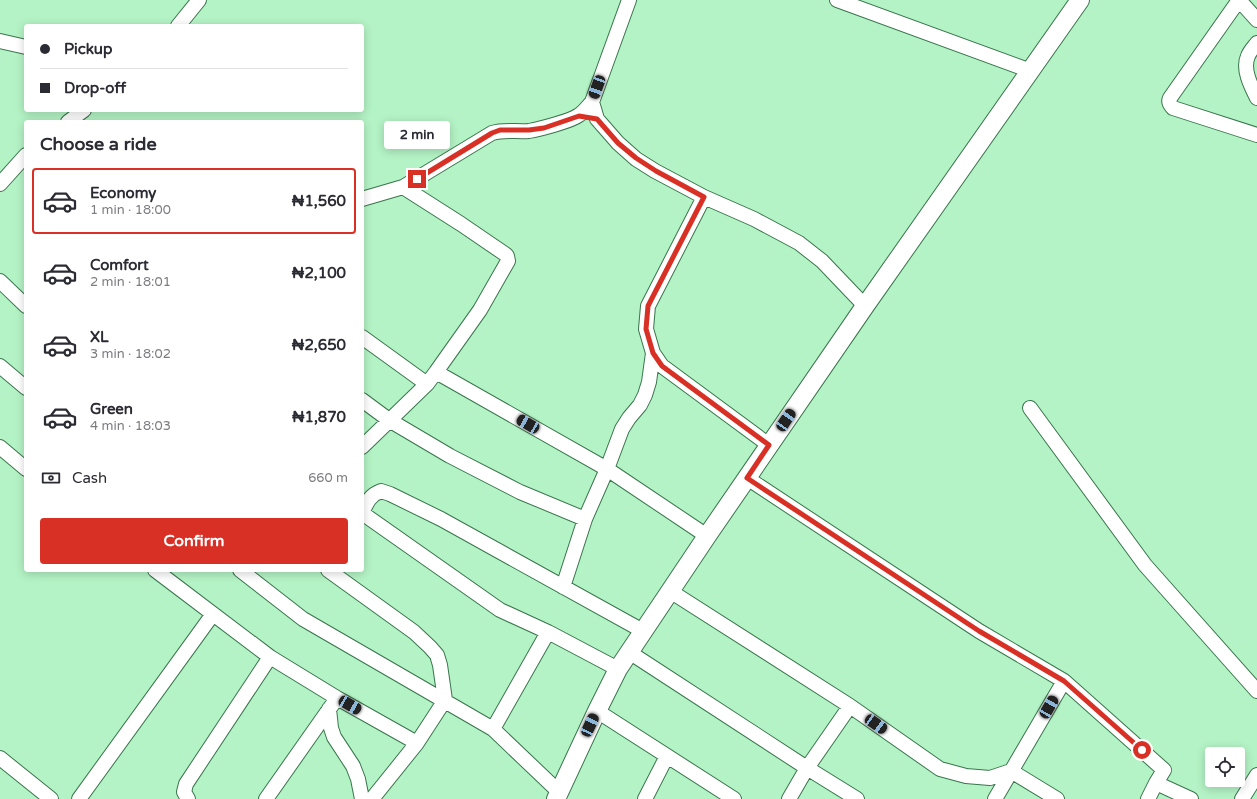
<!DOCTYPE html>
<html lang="en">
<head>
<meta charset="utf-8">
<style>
	:root { --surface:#fff; --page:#f7f7f7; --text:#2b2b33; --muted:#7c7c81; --line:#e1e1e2; --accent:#d93025 }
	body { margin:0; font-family:"Varela Round",sans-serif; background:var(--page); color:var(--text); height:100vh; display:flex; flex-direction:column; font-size:15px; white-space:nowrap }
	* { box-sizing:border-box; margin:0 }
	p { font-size:13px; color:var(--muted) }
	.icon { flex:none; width:22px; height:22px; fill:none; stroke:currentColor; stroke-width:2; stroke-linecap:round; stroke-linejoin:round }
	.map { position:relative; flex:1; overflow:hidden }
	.side { position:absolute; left:24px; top:120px; width:340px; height:452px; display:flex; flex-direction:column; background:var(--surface); border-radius:4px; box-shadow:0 2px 10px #0003 }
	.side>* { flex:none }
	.hud { position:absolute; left:24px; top:24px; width:340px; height:88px; border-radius:4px; box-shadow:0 2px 10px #0003; display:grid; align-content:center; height:88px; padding:0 16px; background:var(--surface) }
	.tools { position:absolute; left:1205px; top:747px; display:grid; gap:8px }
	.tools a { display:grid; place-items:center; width:40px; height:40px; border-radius:4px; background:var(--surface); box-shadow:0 2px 10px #0003; font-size:20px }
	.end { position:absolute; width:18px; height:18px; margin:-9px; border:5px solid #d93025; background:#fff; box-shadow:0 0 0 2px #fff }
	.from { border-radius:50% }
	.bubble { position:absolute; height:28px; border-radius:4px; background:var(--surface); box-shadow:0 2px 10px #0003; font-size:13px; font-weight:800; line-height:28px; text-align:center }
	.car { position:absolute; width:12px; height:24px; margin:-12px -6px; border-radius:5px; box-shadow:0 0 3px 1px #0007; background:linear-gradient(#222 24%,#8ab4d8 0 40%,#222 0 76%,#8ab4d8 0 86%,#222 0) }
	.hud b { display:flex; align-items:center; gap:14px; height:38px; font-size:15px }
	.hud b+b { border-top:1px solid var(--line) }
	.hud i { width:10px; height:10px; background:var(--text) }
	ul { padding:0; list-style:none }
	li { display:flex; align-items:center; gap:12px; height:66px; margin:0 8px 6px; padding:0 8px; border:2px solid transparent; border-radius:4px }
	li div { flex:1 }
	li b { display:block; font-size:15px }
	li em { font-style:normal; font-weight:800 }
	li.current { border-color:var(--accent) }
	li>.icon { width:36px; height:36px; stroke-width:1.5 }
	h2 { padding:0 16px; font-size:18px; line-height:48px }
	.pay { display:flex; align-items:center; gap:10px; height:44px; padding:0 16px; font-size:15px }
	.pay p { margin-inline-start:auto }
	.action { display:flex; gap:8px; margin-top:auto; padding:8px 16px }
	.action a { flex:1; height:46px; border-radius:4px; background:var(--accent); color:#fff; font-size:16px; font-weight:800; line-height:46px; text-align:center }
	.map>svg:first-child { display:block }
</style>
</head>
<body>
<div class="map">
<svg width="1257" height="799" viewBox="0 0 1257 799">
	<rect width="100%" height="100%" fill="#b4f3c5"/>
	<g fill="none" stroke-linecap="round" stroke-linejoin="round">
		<defs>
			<path id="minor" d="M 629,0 L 592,102 L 597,119 L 618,143 L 636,159 L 655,171 L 704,197 L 754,219 L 799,243 L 822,261 L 865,306
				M 837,0 L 1031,71
				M 1239,0 L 1170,98 C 1168,102 1170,105 1173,108 L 1257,135
				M 1239,0 L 1257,20
				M 178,26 L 199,0
				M 0,41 L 26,47
				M 1257,43 C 1254,47 1250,51 1248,56 C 1242,69 1251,86 1257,98
				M 68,122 L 84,110
				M 0,184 L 26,155
				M 704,197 L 648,306 L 646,329 L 653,353 L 662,366 L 769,445
				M 362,199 L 403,187 L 492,133 C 504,129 516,132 529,131 C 540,129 571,121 579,115 C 584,112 588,106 592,102
				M 0,281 L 26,306
				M 362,337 L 427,384
				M 0,366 L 26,388
				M 436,372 L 607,469 L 707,536
				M 362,400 L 389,420 L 450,456 L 520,492 L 585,519
				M 1030,408 L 1145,565 L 1257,691
				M 0,447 L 26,469
				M 362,447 L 427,384 L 436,372 L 480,310 L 508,261 L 507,256 L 505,254 L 461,224 L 403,187
				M 747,478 L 979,631 L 1064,681 L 1164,770 L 1156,783 L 1191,799
				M 362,513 C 367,502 370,495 381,491 L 390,494 L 441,519 L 643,631
				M 362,513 L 500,610 L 548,632 L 618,669
				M 155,570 L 270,657 L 337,698 L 417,743
				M 240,570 L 303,619 L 493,729 L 559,792
				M 328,570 L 414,632 L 430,647 L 437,655 L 440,665 L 445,700 L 417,743 L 372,799
				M 563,587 L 585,519 L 607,469 L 622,429 L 629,418 L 640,405 L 645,395 L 649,382 L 653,353
				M 670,591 L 850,706 L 940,769 L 966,776 L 990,778 L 1011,771
				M 629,652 L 807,768 L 857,799
				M 329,709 L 331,728 L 334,737 L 353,766 L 358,779 L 362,799
				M 597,711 L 734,799
				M 493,729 L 548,632
				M 0,758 L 51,799
				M 1011,771 L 1057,799
				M 79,799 L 213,614
				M 188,799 L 184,792 L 186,784 L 270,657
				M 266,799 L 337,698
				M 645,799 L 667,756
				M 789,799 L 807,768 L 850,706
				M 995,799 L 1064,681
				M 1148,799 L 1156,783
				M 1242,799 L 1257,775"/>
			<path id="tertiary" d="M 556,799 L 597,711 L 618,669 L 707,536 L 865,306 L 1080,0"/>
		</defs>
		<!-- minor casing -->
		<use href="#minor" stroke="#3a754d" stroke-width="16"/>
		<!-- tertiary casing -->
		<use href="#tertiary" stroke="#3a754d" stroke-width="20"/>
		<!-- minor -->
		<use href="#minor" stroke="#fff" stroke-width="14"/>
		<!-- tertiary -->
		<use href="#tertiary" stroke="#fff" stroke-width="18"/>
	</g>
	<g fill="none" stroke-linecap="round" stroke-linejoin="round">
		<!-- route -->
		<path stroke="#d93025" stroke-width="5" d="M 417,179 L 492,133 L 500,130 L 529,130 L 544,128 L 579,116 L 597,119 L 618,143 L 636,158 L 656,171 L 704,197 L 648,306 L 646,329 L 653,353 L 662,366 L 769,445 L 747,478 L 979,631 L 1064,681 L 1142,750"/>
	</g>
</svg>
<div class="tools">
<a><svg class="icon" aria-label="locate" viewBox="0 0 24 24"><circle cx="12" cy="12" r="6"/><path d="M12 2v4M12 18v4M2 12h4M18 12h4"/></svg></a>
</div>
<i class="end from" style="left:1142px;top:750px"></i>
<i class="end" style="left:417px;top:179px"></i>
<div class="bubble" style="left:384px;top:121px;width:66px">2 min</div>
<i class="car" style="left:597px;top:87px;rotate:200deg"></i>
<i class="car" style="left:786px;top:420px;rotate:34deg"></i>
<i class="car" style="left:528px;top:424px;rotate:300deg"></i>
<i class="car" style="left:350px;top:705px;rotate:120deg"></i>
<i class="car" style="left:1049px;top:707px;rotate:30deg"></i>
<i class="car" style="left:876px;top:724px;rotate:125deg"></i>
<i class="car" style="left:590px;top:725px;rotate:25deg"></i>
<div class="hud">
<b><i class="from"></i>Pickup</b>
<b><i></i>Drop-off</b>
</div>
<section class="side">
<h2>Choose a ride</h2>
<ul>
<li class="current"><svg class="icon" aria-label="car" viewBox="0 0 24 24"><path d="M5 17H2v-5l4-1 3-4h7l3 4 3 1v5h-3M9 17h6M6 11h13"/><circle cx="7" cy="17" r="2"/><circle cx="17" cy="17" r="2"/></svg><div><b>Economy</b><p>1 min · 18:00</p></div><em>₦1,560</em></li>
<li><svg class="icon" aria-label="car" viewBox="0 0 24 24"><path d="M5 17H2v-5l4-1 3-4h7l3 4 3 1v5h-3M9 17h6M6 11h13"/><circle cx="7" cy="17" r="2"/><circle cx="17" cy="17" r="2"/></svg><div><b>Comfort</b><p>2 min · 18:01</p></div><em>₦2,100</em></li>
<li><svg class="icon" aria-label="car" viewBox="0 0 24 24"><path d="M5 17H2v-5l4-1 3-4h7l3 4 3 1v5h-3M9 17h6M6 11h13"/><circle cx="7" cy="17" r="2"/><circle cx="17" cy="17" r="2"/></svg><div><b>XL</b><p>3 min · 18:02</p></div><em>₦2,650</em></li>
<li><svg class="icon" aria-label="car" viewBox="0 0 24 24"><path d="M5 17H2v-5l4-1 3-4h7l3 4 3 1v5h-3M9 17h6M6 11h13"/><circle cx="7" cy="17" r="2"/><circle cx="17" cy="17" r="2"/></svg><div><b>Green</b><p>4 min · 18:03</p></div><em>₦1,870</em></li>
</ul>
<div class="pay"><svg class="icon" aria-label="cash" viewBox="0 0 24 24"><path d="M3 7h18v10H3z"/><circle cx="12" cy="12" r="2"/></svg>Cash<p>660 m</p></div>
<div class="action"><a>Confirm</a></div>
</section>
</div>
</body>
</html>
